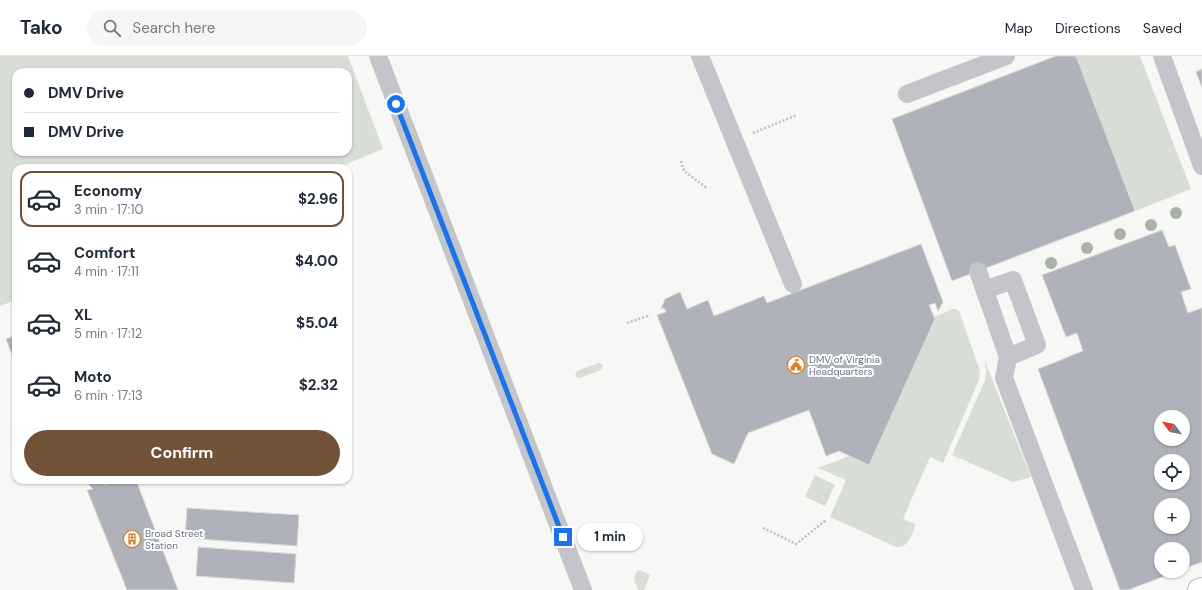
<!DOCTYPE html>
<html lang="en">
<head>
<meta charset="utf-8">
<style>
	:root { --surface:#fff; --page:#f6f6f7; --text:#1f2937; --muted:#747a83; --line:#e0e1e3; --accent:#725237 }
	body { margin:0; font-family:"DM Sans",sans-serif; background:var(--page); color:var(--text); height:100vh; display:flex; flex-direction:column; font-size:15px; white-space:nowrap }
	* { box-sizing:border-box; margin:0 }
	p { font-size:13px; color:var(--muted) }
	.icon { flex:none; width:22px; height:22px; fill:none; stroke:currentColor; stroke-width:2; stroke-linecap:round; stroke-linejoin:round }
	.map { position:relative; flex:1; overflow:hidden }
	.side { position:absolute; left:12px; top:108px; width:340px; height:320px; display:flex; flex-direction:column; background:var(--surface); border-radius:12px; box-shadow:0 1px 3px #0004 }
	.side>* { flex:none }
	.hud { position:absolute; left:12px; top:12px; width:340px; height:88px; border-radius:12px; box-shadow:0 1px 3px #0004; display:grid; align-content:center; height:88px; padding:0 12px; background:var(--surface) }
	.needle { width:26px; rotate:302deg }
	.controls { position:absolute; left:1154px; top:354px; display:grid; gap:8px }
	.controls a { display:grid; place-items:center; width:36px; height:36px; border-radius:50%; background:var(--surface); box-shadow:0 1px 3px #0004; font-size:20px }
	.end { position:absolute; width:18px; height:18px; margin:-9px; border:5px solid #1a73e8; background:#fff; box-shadow:0 0 0 2px #fff }
	.from { border-radius:50% }
	.bubble { position:absolute; height:28px; border-radius:14px; background:var(--surface); box-shadow:0 1px 3px #0004; font-size:13px; font-weight:700; line-height:28px; text-align:center }
	.hud b { display:flex; align-items:center; gap:14px; height:38px; font-size:15px }
	.hud b+b { border-top:1px solid var(--line) }
	.hud i { width:10px; height:10px; background:var(--text) }
	ul { padding:7px 0 0; list-style:none }
	li { display:flex; align-items:center; gap:12px; height:56px; margin:0 8px 6px; padding:0 4px; border:2px solid transparent; border-radius:12px }
	li div { flex:1 }
	li b { display:block; font-size:15px }
	li em { font-style:normal; font-weight:700 }
	li.active { border-color:var(--accent) }
	li>.icon { width:36px; height:36px; stroke-width:1.5 }
	.cta { display:flex; gap:8px; margin-top:auto; padding:8px 12px }
	.cta a { flex:1; height:46px; border-radius:24px; background:var(--accent); color:#fff; font-size:16px; font-weight:700; line-height:46px; text-align:center }
	header { display:flex; align-items:center; gap:24px; box-sizing:border-box; height:56px; padding:0 20px; background:var(--surface); border-bottom:1px solid var(--line) }
	header strong { font-size:19px }
	nav { display:flex; gap:22px; margin-inline-start:auto; font-size:14px }
	.search { width:280px; height:36px; background:var(--page); display:flex; align-items:center; gap:10px; box-sizing:border-box; padding:0 14px; border-radius:22px; color:var(--muted); font-size:15px }
	.map>svg:first-child { display:block }
</style>
</head>
<body>
<header>
<strong>Tako</strong>
<div class="search"><svg class="icon" aria-label="search" viewBox="0 0 24 24"><circle cx="10" cy="10" r="6"/><path d="M15 15l6 6"/></svg>Search here</div>
<nav><a>Map</a><a>Directions</a><a>Saved</a></nav>
</header>
<div class="map">
<svg width="1202" height="534" viewBox="0 0 1202 534">
	<rect width="100%" height="100%" fill="#f7f8f5"/>
	<!-- green -->
	<path fill="#d8ded6" fill-rule="evenodd" d="M 0,0 L 348,0 L 383,93 L 337,112 L 16,112 L 16,244 L 0,250 ZM 16,16 L 348,16 L 348,96 L 16,96 Z
		M 1076,0 L 1140,0 L 1191,133 L 1135,155 Z
		M 953,253 L 956,253 L 959,255 L 980,315 L 979,324 L 943,407 L 930,401 L 903,463 L 916,468 C 912,477 909,493 896,491 L 830,461 L 846,424 L 818,412 L 849,400 L 869,409 L 935,263 L 934,261 Z
		M 985,305 L 1031,421 L 1013,426 L 952,399 L 985,324 L 986,317 Z
		M 599,307 L 603,309 L 601,314 L 579,322 L 575,320 L 577,315 Z
		M 815,419 L 835,429 L 825,450 L 805,441 Z
		M 639,514 L 650,519 L 644,534 L 638,534 L 634,523 L 636,516 Z"/>
	<!-- building -->
	<path fill="#afb2ba" stroke="#d9d9d7" fill-rule="evenodd" d="M 1056,0 L 1076,0 L 1135,155 L 952,225 L 892,63 Z
		M 1202,13 L 1202,32 L 1196,16 Z
		M 1162,174 L 1169,191 L 1175,189 L 1191,233 L 1181,236 L 1188,257 L 1202,252 L 1202,506 L 1183,513 L 1183,493 L 1161,493 L 1161,515 L 1178,515 L 1128,534 L 1120,534 L 1038,313 L 1083,295 L 1077,277 L 1066,281 L 1042,219 ZM 1161,361 L 1183,361 L 1183,383 L 1161,383 ZM 1161,405 L 1183,405 L 1183,427 L 1161,427 ZM 1161,449 L 1183,449 L 1183,471 L 1161,471 Z
		M 921,188 L 943,246 L 938,255 L 935,247 L 929,249 L 935,263 L 869,409 L 839,395 L 826,400 L 809,354 L 748,377 L 734,408 L 712,398 L 657,259 L 666,256 L 664,252 L 661,253 L 665,243 L 680,236 L 687,253 L 708,244 L 714,260 L 764,240 L 767,247 Z
		M 16,279 L 16,309 L 6,283 Z
		M 85,424 L 101,424 L 105,429 L 118,424 L 136,424 L 178,534 L 127,534 L 87,434 L 93,433 Z
		M 187,452 L 299,459 L 297,490 L 185,482 Z
		M 198,491 L 296,498 L 294,527 L 196,520 Z"/>
	<g fill="none" stroke-linecap="round" stroke-linejoin="round">
		<defs>
			<path id="major" d="M 1199,534 L 1202,533"/>
		</defs>
		<!-- major casing -->
		<use href="#major" stroke="#b7b9be" stroke-width="24"/>
		<!-- path -->
		<path stroke="#bdbec1" stroke-width="2.5" stroke-dasharray="2 2" stroke-linecap="butt" d="M 753,77 L 797,59
			M 681,105 L 684,115 L 707,132
			M 627,267 L 650,259
			M 763,472 L 796,488 L 826,464"/>
		<!-- minor -->
		<path stroke="#c3c5ca" stroke-width="18" d="M 378,0 L 583,534
			M 700,0 L 793,228
			M 1162,0 L 1202,110
			M 907,38 L 1006,0
			M 978,215 L 1008,301 L 1004,322 L 1084,534
			M 985,234 L 1013,224 L 1037,289 L 1008,301"/>
		<!-- major -->
		<use href="#major" stroke="#fff" stroke-width="22"/>
	</g>
	<!-- trees -->
	<g fill="#a8b3a7">
		<circle cx="1176" cy="157" r="6"/>
		<circle cx="1151" cy="169" r="6"/>
		<circle cx="1120" cy="178" r="6"/>
		<circle cx="1087" cy="192" r="6"/>
		<circle cx="1051" cy="207" r="6"/>
	</g>
	<g fill="none" stroke-linecap="round" stroke-linejoin="round">
		<!-- route -->
		<path stroke="#1a73e8" stroke-width="5" d="M 396,48 L 563,481"/>
	</g>
	<!-- icons -->
	<defs>
		<symbol id="civic-ring" viewBox="-11 -11 22 22"><circle r="9.5" fill="#fff" stroke="#d78436" stroke-width="1.5"/><path d="M-.6-6.5H3V-4.5H.6V-3L4-1V1h2V6H-6V1h2V-1L-.6-3ZM-1.2 2.5V6h2.4V2.5Z" fill="#d78436"/></symbol>
		<symbol id="building-ring" viewBox="-11 -11 22 22"><circle r="9.5" fill="#fff" stroke="#d78436" stroke-width="1.5"/><path d="M-4-6H4V6H1V3H-1V6H-4ZM-2.5-4.3h1.7v1.8h-1.7ZM.8-4.3h1.7v1.8H.8ZM-2.5-1h1.7V.8h-1.7ZM.8-1h1.7V.8H.8Z" fill="#d78436"/></symbol>
	</defs>
	<g fill-rule="evenodd">
		<use href="#civic-ring" x="786" y="299" width="20" height="20"/>
		<use href="#building-ring" x="122" y="473" width="20" height="20"/>
	</g>
	<g text-anchor="middle" stroke-width="4" stroke-linejoin="round" paint-order="stroke">
		<!-- poi labels -->
		<g font-size="10" fill="#697184" stroke="#fff" text-anchor="start">
			<text x="809" y="307">DMV of Virginia<tspan x="809" dy="12">Headquarters</tspan></text>
			<text x="145" y="481">Broad Street<tspan x="145" dy="12">Station</tspan></text>
		</g>
	</g>
</svg>
<div class="controls">
<a><svg class="needle" viewBox="-14 -14 28 28"><path d="M0-13l5 13h-10z" fill="#e53935"/><path d="M0 13l5-13h-10z" fill="#747a83"/></svg></a>
<a><svg class="icon" aria-label="locate" viewBox="0 0 24 24"><circle cx="12" cy="12" r="6"/><path d="M12 2v4M12 18v4M2 12h4M18 12h4"/></svg></a>
<a>+</a>
<a>−</a>
</div>
<i class="end from" style="left:396px;top:48px"></i>
<i class="end" style="left:563px;top:481px"></i>
<div class="bubble" style="left:577px;top:467px;width:66px">1 min</div>
<div class="hud">
<b><i class="from"></i>DMV Drive</b>
<b><i></i>DMV Drive</b>
</div>
<section class="side">
<ul>
<li class="active"><svg class="icon" aria-label="car" viewBox="0 0 24 24"><path d="M5 17H2v-5l4-1 3-4h7l3 4 3 1v5h-3M9 17h6M6 11h13"/><circle cx="7" cy="17" r="2"/><circle cx="17" cy="17" r="2"/></svg><div><b>Economy</b><p>3 min · 17:10</p></div><em>$2.96</em></li>
<li><svg class="icon" aria-label="car" viewBox="0 0 24 24"><path d="M5 17H2v-5l4-1 3-4h7l3 4 3 1v5h-3M9 17h6M6 11h13"/><circle cx="7" cy="17" r="2"/><circle cx="17" cy="17" r="2"/></svg><div><b>Comfort</b><p>4 min · 17:11</p></div><em>$4.00</em></li>
<li><svg class="icon" aria-label="car" viewBox="0 0 24 24"><path d="M5 17H2v-5l4-1 3-4h7l3 4 3 1v5h-3M9 17h6M6 11h13"/><circle cx="7" cy="17" r="2"/><circle cx="17" cy="17" r="2"/></svg><div><b>XL</b><p>5 min · 17:12</p></div><em>$5.04</em></li>
<li><svg class="icon" aria-label="car" viewBox="0 0 24 24"><path d="M5 17H2v-5l4-1 3-4h7l3 4 3 1v5h-3M9 17h6M6 11h13"/><circle cx="7" cy="17" r="2"/><circle cx="17" cy="17" r="2"/></svg><div><b>Moto</b><p>6 min · 17:13</p></div><em>$2.32</em></li>
</ul>
<div class="cta"><a>Confirm</a></div>
</section>
</div>
</body>
</html>
